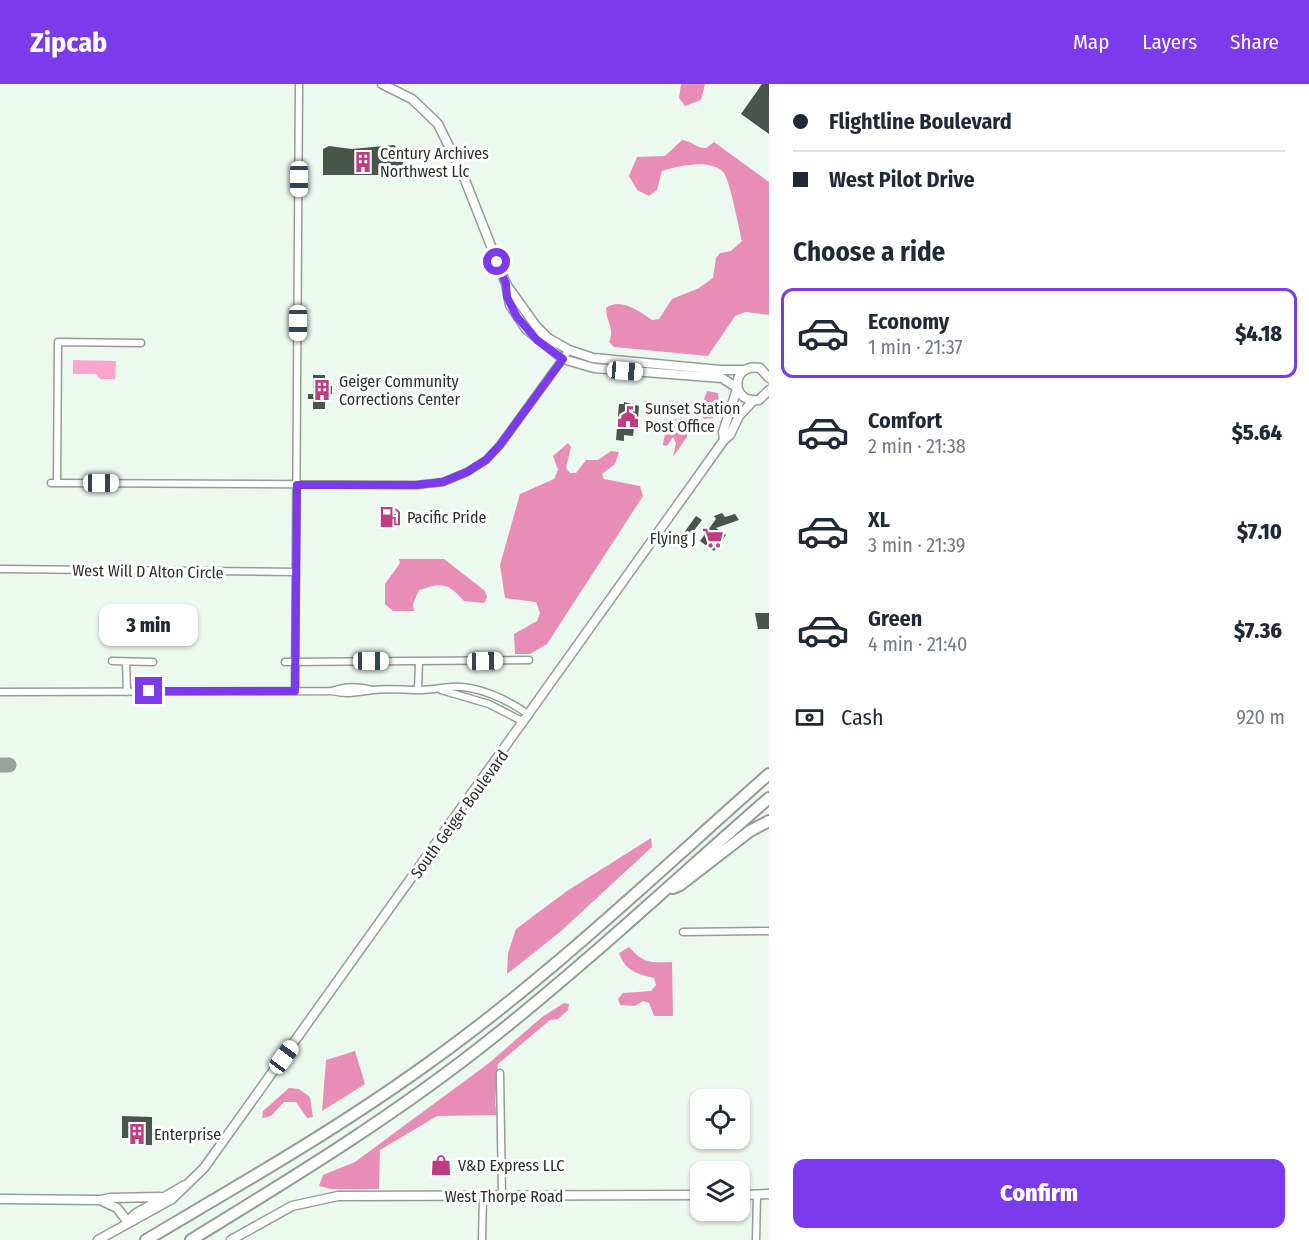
<!DOCTYPE html>
<html lang="en">
<head>
<meta charset="utf-8">
<style>
	:root { --surface:#fff; --page:#f2f2f3; --text:#1f2937; --muted:#747a83; --line:#e0e1e3; --accent:#7c3aed }
	body { margin:0; font-family:"Fira Sans Condensed",sans-serif; background:var(--page); color:var(--text); height:100vh; display:flex; flex-direction:column; font-size:22px; white-space:nowrap }
	* { box-sizing:border-box; margin:0 }
	p { font-size:20px; color:var(--muted) }
	.icon { flex:none; width:33px; height:33px; fill:none; stroke:currentColor; stroke-width:2; stroke-linecap:round; stroke-linejoin:round }
	.map { position:relative; flex:1; overflow:hidden }
	.side { display:flex; flex-direction:column; background:var(--surface); width:540px }
	.side>* { flex:none }
	.guide { display:grid; align-content:center; height:132px; padding:0 24px; background:var(--surface) }
	.buttons { position:absolute; left:690px; top:1005px; display:grid; gap:12px }
	.buttons a { display:grid; place-items:center; width:60px; height:60px; border-radius:12px; background:var(--surface); box-shadow:0 2px 4px #0004; font-size:30px }
	.end { position:absolute; width:27px; height:27px; margin:-14px; border:8px solid #7c3aed; background:#fff; box-shadow:0 0 0 3px #fff }
	.from { border-radius:50% }
	.bubble { position:absolute; height:42px; border-radius:12px; background:var(--surface); box-shadow:0 2px 4px #0004; font-size:20px; font-weight:800; line-height:42px; text-align:center }
	.car { position:absolute; width:18px; height:36px; margin:-18px -9px; border-radius:8px; box-shadow:0 0 4px 2px #0007; background:linear-gradient(#fff 24%,#345 0 40%,#fff 0 76%,#345 0 86%,#fff 0) }
	.guide b { display:flex; align-items:center; gap:21px; height:57px; font-size:22px }
	.guide b+b { border-top:2px solid var(--line) }
	.guide i { width:15px; height:15px; background:var(--text) }
	ul { padding:0; list-style:none }
	li { display:flex; align-items:center; gap:18px; height:90px; margin:0 12px 9px; padding:0 12px; border:3px solid transparent; border-radius:12px }
	li div { flex:1 }
	li b { display:block; font-size:22px }
	li em { font-style:normal; font-weight:800 }
	li.selected { border-color:var(--accent) }
	li>.icon { width:54px; height:54px; stroke-width:1.5 }
	h2 { padding:0 24px; font-size:27px; line-height:72px }
	.pay { display:flex; align-items:center; gap:15px; height:66px; padding:0 24px; font-size:22px }
	.pay p { margin-inline-start:auto }
	.button { display:flex; gap:12px; margin-top:auto; padding:12px 24px }
	.button a { flex:1; height:69px; border-radius:12px; background:var(--accent); color:#fff; font-size:24px; font-weight:800; line-height:69px; text-align:center }
	header { display:flex; align-items:center; gap:36px; box-sizing:border-box; height:84px; padding:0 30px; background:var(--accent); color:#fff }
	header strong { font-size:28px }
	nav { display:flex; gap:33px; margin-inline-start:auto; font-size:21px }
	main { display:flex; flex:1; min-height:0 }
	.map>svg:first-child { display:block }
</style>
</head>
<body>
<header>
<strong>Zipcab</strong>
<nav><a>Map</a><a>Layers</a><a>Share</a></nav>
</header>
<main>
<div class="map">
<svg width="769" height="1156" viewBox="0 0 769 1156">
	<rect width="100%" height="100%" fill="#ecf9ef"/>
	<!-- green -->
	<path fill="#fca5cb" d="M 73,276 L 116,277 L 115,295 L 100,295 L 96,290 L 73,290 Z"/>
	<!-- forest -->
	<path fill="#e88eb6" d="M 681,0 L 705,0 L 701,16 L 685,22 L 679,14 Z
		M 682,56 C 692,57 696,64 706,64 L 714,58 L 769,98 L 769,231 L 746,228 L 735,232 L 708,272 L 614,263 L 609,258 C 615,244 606,238 606,224 C 621,213 640,228 652,236 L 659,235 L 672,215 L 699,204 L 713,194 L 716,174 L 720,169 L 731,167 L 742,157 C 739,145 730,97 724,89 C 711,74 678,82 662,87 L 657,106 L 649,112 L 637,106 L 629,92 L 637,73 L 665,72 Z
		M 707,307 L 718,309 L 719,321 L 713,334 L 704,335 L 699,329 Z
		M 676,335 L 679,345 L 687,349 L 687,353 L 673,373 L 676,359 L 673,353 L 667,362 L 663,361 C 664,352 667,339 676,335 Z
		M 568,359 L 571,363 L 566,384 L 570,389 L 576,389 L 586,376 L 598,376 L 611,367 L 619,368 L 615,380 L 602,390 L 604,395 L 640,402 L 643,412 L 547,560 L 530,570 L 515,570 L 514,550 L 537,537 L 540,529 L 536,518 L 505,514 L 500,481 L 520,410 L 554,395 L 558,386 L 553,372 Z
		M 399,475 L 444,475 L 485,507 L 487,513 L 484,519 L 464,517 C 448,499 442,498 419,506 L 413,520 L 414,527 L 393,527 L 385,520 L 385,500 L 400,479 Z
		M 651,754 L 652,763 L 560,848 L 507,890 L 508,869 L 516,845 L 567,807 Z
		M 629,863 C 643,879 650,879 672,878 L 673,932 L 654,932 L 649,919 L 643,917 L 635,922 L 620,921 L 618,915 L 623,909 L 651,907 L 656,901 L 654,894 C 637,890 625,887 619,869 Z
		M 564,919 L 569,920 L 568,926 L 558,935 L 550,936 L 498,980 L 495,1020 L 497,1031 L 437,1032 L 380,1066 L 379,1105 L 331,1105 L 319,1102 L 323,1091 L 355,1078 L 489,979 L 542,933 Z
		M 355,967 L 365,1000 L 322,1027 L 326,976 Z
		M 289,1004 L 299,1005 L 310,1013 L 313,1033 L 307,1034 L 296,1018 L 284,1018 L 271,1032 L 262,1034 L 263,1027 Z"/>
	<g fill="none" stroke-linecap="round" stroke-linejoin="round">
		<!-- taxiway -->
		<path stroke="#99a29b" stroke-width="15" d="M 0,681 L 9,681"/>
	</g>
	<!-- building -->
	<path fill="#49544b" d="M 762,0 L 769,0 L 769,50 L 741,30 Z
		M 394,61 L 397,64 L 401,64 L 401,73 L 404,73 L 401,91 L 323,91 L 323,65 L 329,62 L 352,65 Z
		M 313,291 L 325,291 L 325,302 L 332,302 L 332,310 L 325,310 L 325,325 L 313,325 L 313,315 L 308,315 L 308,310 L 313,310 Z
		M 624,318 L 639,322 L 637,345 L 634,344 L 633,352 L 624,351 L 624,357 L 616,356 L 619,320 L 624,320 Z
		M 722,429 L 725,433 L 735,430 L 739,436 L 716,444 L 726,451 L 714,467 L 700,457 L 716,435 L 714,432 Z
		M 379,430 L 402,430 L 402,437 L 379,437 Z
		M 696,432 L 702,436 L 683,461 L 678,457 Z
		M 755,529 L 769,529 L 769,545 L 758,545 Z
		M 122,1032 L 152,1033 L 152,1061 L 138,1061 L 136,1054 L 122,1054 Z"/>
	<g fill="none" stroke-linecap="round" stroke-linejoin="round">
		<defs>
			<path id="street" d="M 51,399 L 416,401 L 443,398 L 467,388 L 486,376 L 500,361 L 569,266
				M 57,399 L 58,258 L 141,259
				M 0,485 L 296,488
				M 112,577 L 153,578
				M 126,578 L 127,608
				M 285,578 L 529,576
				M 418,606 L 419,577
				M 441,606 L 489,620 L 524,638
				M 295,607 L 299,0
				M 332,607 C 346,602 358,602 372,606
				M 0,608 L 332,607 C 347,611 358,608 373,606 C 387,604 404,606 419,606 C 430,606 440,604 451,603 C 477,601 509,616 529,631
				M 683,848 L 769,847
				M 500,989 L 502,1112
				M 482,1156 L 483,1112
				M 756,1156 L 757,1111"/>
			<path id="secondary" d="M 382,0 L 412,15 L 438,40 L 463,91 L 506,200 L 536,242 L 548,254 L 569,266 L 593,274 L 720,286 L 743,286
				M 506,200 L 510,221 L 526,245 L 563,275 L 594,284 L 722,294 L 736,303
				M 769,294 L 760,284 C 731,278 729,320 759,316 L 769,306
				M 724,356 L 723,348 L 737,305
				M 740,1111 L 769,1110
				M 0,1115 L 100,1116 L 117,1124 L 128,1138
				M 101,1116 L 110,1114 L 160,1113
				M 128,1137 L 135,1130 L 185,1101
				M 98,1156 L 172,1115 L 204,1084 L 724,356 L 730,351 L 739,332 L 753,317
				M 231,1156 L 292,1122 L 338,1112 L 700,1111"/>
			<path id="highway" d="M 673,804 L 680,801 L 750,747 L 769,737
				M 146,1156 C 239,1101 334,1047 423,983 C 546,896 656,790 769,690
				M 191,1156 C 294,1093 397,1030 492,954 C 588,878 677,794 769,714"/>
		</defs>
		<!-- street casing -->
		<use href="#street" stroke="#939f96" stroke-width="9"/>
		<!-- secondary casing -->
		<use href="#secondary" stroke="#939f96" stroke-width="11"/>
		<!-- highway casing -->
		<use href="#highway" stroke="#939f96" stroke-width="14"/>
		<!-- street -->
		<use href="#street" stroke="#fff" stroke-width="6"/>
		<!-- secondary -->
		<use href="#secondary" stroke="#fff" stroke-width="8"/>
		<!-- highway -->
		<use href="#highway" stroke="#fff" stroke-width="10"/>
	</g>
	<g fill="none" stroke-linecap="round" stroke-linejoin="round">
		<!-- route -->
		<path stroke="#7c3aed" stroke-width="8" d="M 149,607 L 295,607 L 297,401 L 416,401 L 443,398 L 467,388 L 486,376 L 500,361 L 563,275 L 537,256 L 517,233 L 507,213 L 506,200 L 497,178"/>
	</g>
	<!-- icons -->
	<defs>
		<symbol id="building-bare" viewBox="-9 -9 18 18"><path d="M-4-6H4V6H1V3H-1V6H-4ZM-2.5-4.3h1.7v1.8h-1.7ZM.8-4.3h1.7v1.8H.8ZM-2.5-1h1.7V.8h-1.7ZM.8-1h1.7V.8H.8Z" fill="#c03c80" stroke="#fff" stroke-width="2.5" paint-order="stroke"/></symbol>
		<symbol id="civic-bare" viewBox="-9 -9 18 18"><path d="M-.6-6.5H3V-4.5H.6V-3L4-1V1h2V6H-6V1h2V-1L-.6-3ZM-1.2 2.5V6h2.4V2.5Z" fill="#c03c80" stroke="#fff" stroke-width="2.5" paint-order="stroke"/></symbol>
		<symbol id="fuel-bare" viewBox="-9 -9 18 18"><path d="M-5.5-6h7V0h2V4h1.3V-2.5L3-4.5l.8-.8L6-3V5H2.5V1h-1V6h-7ZM-4.2-4.7v3.2H.2V-4.7Z" fill="#c03c80" stroke="#fff" stroke-width="2.5" paint-order="stroke"/></symbol>
		<symbol id="supermarket-bare" viewBox="-9 -9 18 18"><path d="M-6-5.5h2.5l.6 2H6L4.5 2H-2.5L-4.4-4H-6ZM-1.5 3.2a1.3 1.3 0 1 0 .1 0ZM3 3.2a1.3 1.3 0 1 0 .1 0Z" fill="#c03c80" stroke="#fff" stroke-width="2.5" paint-order="stroke"/></symbol>
		<symbol id="shop-bare" viewBox="-9 -9 18 18"><path d="M-5-2.5h2.3a2.7 3.5 0 0 1 5.4 0H5L5.5 6h-11ZM-1.5-2.5h3a1.5 2.3 0 0 0-3 0Z" fill="#c03c80" stroke="#fff" stroke-width="2.5" paint-order="stroke"/></symbol>
	</defs>
	<g fill-rule="evenodd">
		<use href="#building-bare" x="348" y="63" width="30" height="30"/>
		<use href="#building-bare" x="307" y="291" width="30" height="30"/>
		<use href="#civic-bare" x="613" y="318" width="30" height="30"/>
		<use href="#fuel-bare" x="375" y="418" width="30" height="30"/>
		<use href="#supermarket-bare" x="698" y="439" width="30" height="30"/>
		<use href="#building-bare" x="122" y="1035" width="30" height="30"/>
		<use href="#shop-bare" x="426" y="1066" width="30" height="30"/>
	</g>
	<g text-anchor="middle" stroke-width="6" stroke-linejoin="round" paint-order="stroke">
		<!-- poi labels -->
		<g font-size="16" fill="#2b302c" stroke="#fff" text-anchor="start">
			<text x="380" y="75">Century Archives<tspan x="380" dy="18">Northwest Llc</tspan></text>
			<text x="339" y="303">Geiger Community<tspan x="339" dy="18">Corrections Center</tspan></text>
			<text x="645" y="330">Sunset Station<tspan x="645" dy="18">Post Office</tspan></text>
			<text x="407" y="439">Pacific Pride</text>
			<text x="696" y="460" text-anchor="end">Flying J</text>
			<text x="154" y="1056">Enterprise</text>
			<text x="458" y="1087">V&amp;D Express LLC</text>
		</g>
		<!-- street labels -->
		<g font-size="16" fill="#2b302c" stroke="#fff">
			<text transform="translate(148 487) rotate(1)" y="6">West Will D Alton Circle</text>
			<text transform="translate(459 730) rotate(-54)" y="6">South Geiger Boulevard</text>
			<text x="504" y="1118">West Thorpe Road</text>
		</g>
	</g>
</svg>
<div class="buttons">
<a><svg class="icon" aria-label="locate" viewBox="0 0 24 24"><circle cx="12" cy="12" r="6"/><path d="M12 2v4M12 18v4M2 12h4M18 12h4"/></svg></a>
<a><svg class="icon" aria-label="layers" viewBox="0 0 24 24"><path d="M12 4l9 5-9 5-9-5zM3 14l9 5 9-5"/></svg></a>
</div>
<i class="end from" style="left:497px;top:178px"></i>
<i class="end" style="left:149px;top:607px"></i>
<div class="bubble" style="left:99px;top:520px;width:99px">3 min</div>
<i class="car" style="left:299px;top:95px;rotate:180deg"></i>
<i class="car" style="left:298px;top:239px;rotate:180deg"></i>
<i class="car" style="left:625px;top:287px;rotate:95deg"></i>
<i class="car" style="left:101px;top:399px;rotate:90deg"></i>
<i class="car" style="left:371px;top:577px;rotate:90deg"></i>
<i class="car" style="left:485px;top:577px;rotate:89deg"></i>
<i class="car" style="left:284px;top:973px;rotate:36deg"></i>
</div>
<section class="side">
<div class="guide">
<b><i class="from"></i>Flightline Boulevard</b>
<b><i></i>West Pilot Drive</b>
</div>
<h2>Choose a ride</h2>
<ul>
<li class="selected"><svg class="icon" aria-label="car" viewBox="0 0 24 24"><path d="M5 17H2v-5l4-1 3-4h7l3 4 3 1v5h-3M9 17h6M6 11h13"/><circle cx="7" cy="17" r="2"/><circle cx="17" cy="17" r="2"/></svg><div><b>Economy</b><p>1 min · 21:37</p></div><em>$4.18</em></li>
<li><svg class="icon" aria-label="car" viewBox="0 0 24 24"><path d="M5 17H2v-5l4-1 3-4h7l3 4 3 1v5h-3M9 17h6M6 11h13"/><circle cx="7" cy="17" r="2"/><circle cx="17" cy="17" r="2"/></svg><div><b>Comfort</b><p>2 min · 21:38</p></div><em>$5.64</em></li>
<li><svg class="icon" aria-label="car" viewBox="0 0 24 24"><path d="M5 17H2v-5l4-1 3-4h7l3 4 3 1v5h-3M9 17h6M6 11h13"/><circle cx="7" cy="17" r="2"/><circle cx="17" cy="17" r="2"/></svg><div><b>XL</b><p>3 min · 21:39</p></div><em>$7.10</em></li>
<li><svg class="icon" aria-label="car" viewBox="0 0 24 24"><path d="M5 17H2v-5l4-1 3-4h7l3 4 3 1v5h-3M9 17h6M6 11h13"/><circle cx="7" cy="17" r="2"/><circle cx="17" cy="17" r="2"/></svg><div><b>Green</b><p>4 min · 21:40</p></div><em>$7.36</em></li>
</ul>
<div class="pay"><svg class="icon" aria-label="cash" viewBox="0 0 24 24"><path d="M3 7h18v10H3z"/><circle cx="12" cy="12" r="2"/></svg>Cash<p>920 m</p></div>
<div class="button"><a>Confirm</a></div>
</section>
</main>
</body>
</html>
